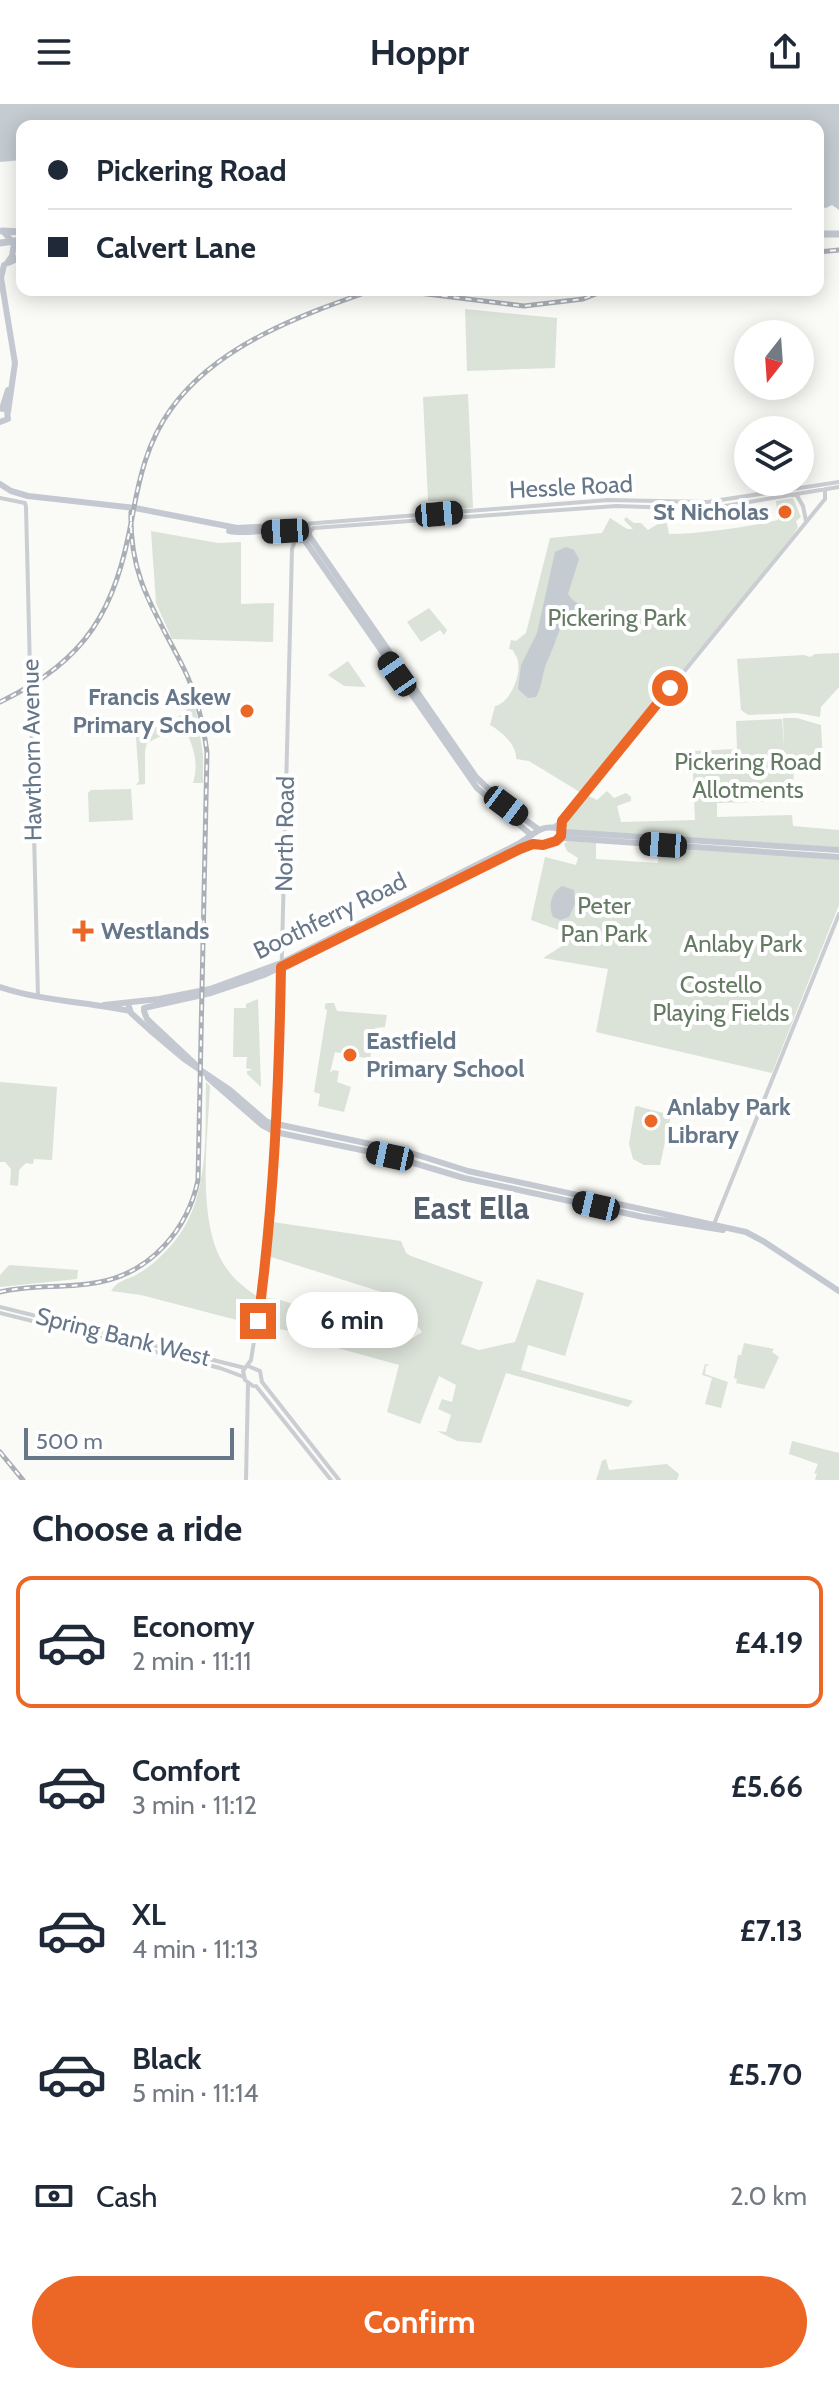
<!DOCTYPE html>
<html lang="en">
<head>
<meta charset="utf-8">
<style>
	:root { --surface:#fff; --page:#f6f6f7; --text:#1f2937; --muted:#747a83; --line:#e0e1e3; --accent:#ec6625 }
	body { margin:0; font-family:Cabin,sans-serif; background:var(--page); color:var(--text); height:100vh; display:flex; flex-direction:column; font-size:30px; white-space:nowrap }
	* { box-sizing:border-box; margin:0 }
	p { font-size:26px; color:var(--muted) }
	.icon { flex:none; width:44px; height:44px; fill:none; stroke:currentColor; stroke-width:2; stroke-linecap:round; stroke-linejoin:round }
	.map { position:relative; height:1376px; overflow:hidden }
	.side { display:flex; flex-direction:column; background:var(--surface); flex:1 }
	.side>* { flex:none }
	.top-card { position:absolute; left:16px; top:16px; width:808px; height:176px; border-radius:16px; box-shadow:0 4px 20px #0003; display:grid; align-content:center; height:176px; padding:0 32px; background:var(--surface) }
	.needle { width:52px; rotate:197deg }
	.buttons { position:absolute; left:734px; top:216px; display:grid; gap:16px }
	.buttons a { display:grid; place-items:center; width:80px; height:80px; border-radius:50%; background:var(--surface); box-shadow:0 4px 20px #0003; font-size:40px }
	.scale { position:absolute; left:24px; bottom:20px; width:210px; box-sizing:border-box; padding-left:8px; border:4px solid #67778a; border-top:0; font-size:22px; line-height:28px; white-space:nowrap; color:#67778a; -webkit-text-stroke:6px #fff; paint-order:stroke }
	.end { position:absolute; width:36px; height:36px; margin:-18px; border:10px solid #ec6625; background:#fff; box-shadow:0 0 0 4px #fff }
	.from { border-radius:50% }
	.bubble { position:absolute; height:56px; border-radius:28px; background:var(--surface); box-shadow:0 4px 20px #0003; font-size:26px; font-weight:800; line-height:56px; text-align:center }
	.car { position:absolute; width:24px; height:48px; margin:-24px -12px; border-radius:10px; box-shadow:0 0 6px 2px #0007; background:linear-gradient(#222 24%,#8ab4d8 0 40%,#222 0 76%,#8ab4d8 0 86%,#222 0) }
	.top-card b { display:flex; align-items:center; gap:28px; height:76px; font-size:30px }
	.top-card b+b { border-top:2px solid var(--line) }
	.top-card i { width:20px; height:20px; background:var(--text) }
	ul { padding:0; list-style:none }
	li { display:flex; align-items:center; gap:24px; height:132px; margin:0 16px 12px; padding:0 16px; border:4px solid transparent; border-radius:16px }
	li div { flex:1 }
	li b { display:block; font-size:30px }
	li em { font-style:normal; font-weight:800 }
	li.active { border-color:var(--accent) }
	li>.icon { width:72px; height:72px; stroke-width:1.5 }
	h2 { padding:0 32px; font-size:36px; line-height:96px }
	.pay { display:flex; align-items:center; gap:20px; height:88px; padding:0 32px; font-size:30px }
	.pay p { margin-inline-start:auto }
	.button { display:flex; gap:16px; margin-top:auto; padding:16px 32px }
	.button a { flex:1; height:92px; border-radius:48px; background:var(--accent); color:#fff; font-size:32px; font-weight:800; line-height:92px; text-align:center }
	header { display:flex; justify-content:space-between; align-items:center; height:104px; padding:0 32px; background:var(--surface); font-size:36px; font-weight:800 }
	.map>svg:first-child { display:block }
</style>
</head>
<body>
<header><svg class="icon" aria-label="menu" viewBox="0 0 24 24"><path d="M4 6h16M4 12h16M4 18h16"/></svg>Hoppr<svg class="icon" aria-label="share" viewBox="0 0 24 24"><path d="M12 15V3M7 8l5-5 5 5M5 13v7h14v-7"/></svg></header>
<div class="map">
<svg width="839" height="1376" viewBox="0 0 839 1376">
	<rect width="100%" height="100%" fill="#fafaf7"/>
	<!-- green -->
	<path fill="#dbe2d8" d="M 465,205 L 557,214 L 555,264 L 467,267 Z
		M 468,290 L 473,404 L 438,406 L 438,397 L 428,397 L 423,293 Z
		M 793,394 L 801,413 L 796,417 L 798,423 L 793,431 L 584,690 L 597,696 L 607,687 L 614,694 L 626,689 L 631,693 L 631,697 L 617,702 L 621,718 L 695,716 L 692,647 L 737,645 L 736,617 L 782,615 L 784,644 L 783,614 L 797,614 L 821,621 L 823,659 L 796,660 L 794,651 L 793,697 L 717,699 L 717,713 L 792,711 L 793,722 L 839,726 L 839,745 L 567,726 L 566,720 L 583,690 L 529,657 L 516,655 C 517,641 502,628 490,621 L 495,602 C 510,599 521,572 518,558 C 518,553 514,550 513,546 L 509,545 L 511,536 L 516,537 L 526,529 L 550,434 L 602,429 L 610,414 L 627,425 L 633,425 L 624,416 L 626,413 L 634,419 L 641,419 L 648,426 L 666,415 L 669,430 C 706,429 741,424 778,416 L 776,397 Z
		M 151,427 L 218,439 L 241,438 L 241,500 L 274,499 L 273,538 L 172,535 L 156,499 Z
		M 429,504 L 447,526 L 444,531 L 440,526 L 421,538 L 407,518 Z
		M 839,549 L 839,583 L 821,603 L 820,613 L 797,609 L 748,611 L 741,606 L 737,555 L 804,551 L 810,553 L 815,550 Z
		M 348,557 L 366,583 L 344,582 L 328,571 Z
		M 195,601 L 203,650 L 203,679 L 193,679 C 199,660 194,643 185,626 L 177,624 L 147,639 L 145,647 L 145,680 L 136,681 L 139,677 L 136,633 L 186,609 L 186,606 Z
		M 131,685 L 133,716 L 89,718 L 88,689 L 91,686 Z
		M 568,737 L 596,739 L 596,755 L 658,759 L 659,742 L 839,754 L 839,801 L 772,969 L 596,928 L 608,865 L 543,854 L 562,842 L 564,828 L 531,816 L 545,753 L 576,761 L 578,754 L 567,747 L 564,740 Z
		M 258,895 L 261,983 L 247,970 L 247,967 L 253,966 L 246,964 L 247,953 L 233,953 L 234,904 L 246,904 L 246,900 Z
		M 328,899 L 334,899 L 337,907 L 387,911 L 385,923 L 375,924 L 370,955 L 335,948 L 330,969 L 333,966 L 339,967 L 337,978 L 351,983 L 344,1008 L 318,1002 L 320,990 L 314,988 L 327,906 L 325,905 L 325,900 Z
		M 0,978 L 57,983 L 52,1056 L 34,1055 L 33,1060 L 26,1059 L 19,1066 L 18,1082 L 10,1081 L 11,1065 L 5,1058 L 0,1058 Z
		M 206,978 L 210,982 C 208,1034 195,1122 227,1165 C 235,1177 247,1185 259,1194 L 256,1221 L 141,1191 L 111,1187 C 117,1177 126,1176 136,1171 C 145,1166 154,1159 161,1152 C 211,1107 205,1039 206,978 Z
		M 637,1002 L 671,1011 L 660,1061 L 644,1061 L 633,1055 L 629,1040 L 635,1003 Z
		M 273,1118 L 401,1137 L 406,1149 L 411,1152 L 483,1178 L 461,1240 L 479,1246 L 515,1238 L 537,1175 L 584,1189 L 565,1252 L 528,1241 L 521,1266 L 633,1297 L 628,1303 L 506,1269 L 481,1339 L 457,1337 L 437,1327 L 446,1328 L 451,1311 L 438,1305 L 442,1295 L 452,1298 L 456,1281 L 439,1272 L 420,1320 L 387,1308 L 399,1261 L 298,1233 L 290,1227 L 262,1222 L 265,1194 L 277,1195 L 357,1220 L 377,1231 L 405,1239 L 422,1228 L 394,1192 L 268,1152 Z
		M 9,1161 L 78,1166 L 77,1175 L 0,1183 L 0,1171 Z
		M 744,1239 L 774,1245 L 772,1248 L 779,1253 L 764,1285 L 736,1279 L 737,1275 L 734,1274 L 738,1251 L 741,1251 Z
		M 705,1260 L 710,1261 L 706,1262 L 705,1270 L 728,1278 L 721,1304 L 705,1300 L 712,1274 L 702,1271 Z
		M 792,1337 L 839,1349 L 839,1376 L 815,1376 L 817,1369 L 814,1370 L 818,1360 L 789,1350 Z
		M 606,1355 L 609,1366 L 667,1360 L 679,1370 L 677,1376 L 596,1376 L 602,1357 Z"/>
	<!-- water -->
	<path fill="#c4ccd2" d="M 0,0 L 839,0 L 839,106 L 832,101 L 826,104 L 818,102 L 818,22 L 22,22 L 22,56 L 0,58 Z
		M 566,443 L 574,446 L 579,455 L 568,490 C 578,506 585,492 575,520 L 561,522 C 556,535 552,548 546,560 C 542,571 542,583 536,593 L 528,594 L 518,585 L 521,561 L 537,529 L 555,448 Z
		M 562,782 L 574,786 L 575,800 L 569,813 L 560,816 L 553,813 C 548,801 551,789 562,782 Z"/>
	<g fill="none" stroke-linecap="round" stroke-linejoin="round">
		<!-- minor -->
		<path stroke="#cacdd1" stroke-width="4" d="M 796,390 L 803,402 L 806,417
			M 0,394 L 25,399 L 26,403 L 38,893
			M 304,420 L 608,396 L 707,398 L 839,378
			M 309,428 L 314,424 L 616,402 L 707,405 L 839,383
			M 553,723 L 562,717 L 825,395 L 825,385
			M 275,1020 L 280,927 L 292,445 L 296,434
			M 714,1120 L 839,810
			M 0,1203 L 245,1264
			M 0,1209 L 220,1264 L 244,1273
			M 248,1262 L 260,1267 L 262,1278
			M 262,1278 L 339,1376
			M 253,1282 L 245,1276 L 243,1267 L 251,1256 L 264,1175 L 275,1029
			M 256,1282 L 331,1376
			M 246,1376 L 248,1279"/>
		<!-- major -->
		<path stroke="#c4c9d1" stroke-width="6" d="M 4,128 L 14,140 L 12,152 L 7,159
			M 4,161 L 1,174 L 15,259 L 8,308
			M 2,305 L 8,286
			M 0,318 L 8,315 L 7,307
			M 0,380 L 11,387 L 28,392 L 135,404 L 237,424 L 296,421
			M293 428a8 8 0 1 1 16 0a8 8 0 1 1-16 0Z
			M 229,427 C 249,431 274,422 293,430
			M 308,430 L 476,673 L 506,702 L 538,725
			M 303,434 L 477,684 L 530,730
			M 0,883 C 42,897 87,898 130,907
			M 128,899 L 131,909 L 152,928 L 184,955 L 230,986 L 267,1018 L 408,1048 L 468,1067 L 746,1128 L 763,1137 L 839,1187
			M 104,901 L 159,895 L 210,885 L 281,859 L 518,740 C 536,730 543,716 566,728 L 839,746
			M 144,904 L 211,889 L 264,871 L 533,740 L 547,740 L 565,734 L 839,753
			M 144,907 L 147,915 L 196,961
			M 208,974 L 262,1021 L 275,1028 L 390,1052 L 464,1074 L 643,1113 L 723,1126"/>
		<!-- highway -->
		<path stroke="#c4c9d1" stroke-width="7" d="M 2,127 L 22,128
			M 818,130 L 839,130
			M 0,139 L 22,136
			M 9,158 L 22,152"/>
		<defs>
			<path id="rail" d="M 818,148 L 839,146
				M 394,186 L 524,202 L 583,195 L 606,186
				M 0,598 C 88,555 115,507 132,414 C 139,375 147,338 171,305 C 217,241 301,211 373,186
				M 0,1188 C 33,1180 67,1185 100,1178 C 151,1168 188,1125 198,1076 L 207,648 C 203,619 197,591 184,565 C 156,508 129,475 131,408
				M 0,1348 L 23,1376"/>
		</defs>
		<!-- rail casing -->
		<use href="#rail" stroke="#aaafb6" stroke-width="5"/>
		<!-- rail -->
		<use href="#rail" stroke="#fff" stroke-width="2" stroke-dasharray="6" stroke-linecap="butt"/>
	</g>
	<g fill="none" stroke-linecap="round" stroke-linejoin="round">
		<!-- route -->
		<path stroke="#ec6625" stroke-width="10" d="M 258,1217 C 274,1100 279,981 281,863 L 520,745 L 533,740 L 543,741 L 556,737 L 561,732 L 562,717 L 670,584"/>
	</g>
	<!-- markers -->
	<g fill="#ec6625" stroke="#fff" stroke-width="3">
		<circle cx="785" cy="408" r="8"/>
		<circle cx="247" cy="607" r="8"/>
		<path d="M79 815h8v8h8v8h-8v8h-8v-8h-8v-8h8z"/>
		<circle cx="350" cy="951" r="8"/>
		<circle cx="651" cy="1017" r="8"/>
	</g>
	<g text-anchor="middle" stroke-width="8" stroke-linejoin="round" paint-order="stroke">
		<!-- street labels -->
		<g font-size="24" fill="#67778a" stroke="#fff">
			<text transform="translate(571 383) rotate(-3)" y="8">Hessle Road</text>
			<text transform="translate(32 646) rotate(-91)" y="8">Hawthorn Avenue</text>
			<text transform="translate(285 730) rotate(-89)" y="8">North Road</text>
			<text transform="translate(330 812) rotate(-26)" y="8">Boothferry Road</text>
			<text transform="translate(123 1233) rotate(14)" y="8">Spring Bank West</text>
		</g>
		<!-- poi labels -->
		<g font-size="24" font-weight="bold" fill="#67778a" stroke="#fff" text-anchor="start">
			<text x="769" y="416" text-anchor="end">St Nicholas</text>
			<text x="231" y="601" text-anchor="end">Francis Askew<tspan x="231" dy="28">Primary School</tspan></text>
			<text x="101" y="835">Westlands</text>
			<text x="366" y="945">Eastfield<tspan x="366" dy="28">Primary School</tspan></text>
			<text x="667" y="1011">Anlaby Park<tspan x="667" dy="28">Library</tspan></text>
		</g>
		<!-- park labels -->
		<g font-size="24" fill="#657b63" stroke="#fff">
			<text x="617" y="522">Pickering Park</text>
			<text x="748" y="666">Pickering Road<tspan x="748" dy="28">Allotments</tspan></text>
			<text x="604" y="810">Peter<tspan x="604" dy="28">Pan Park</tspan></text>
			<text x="743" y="848">Anlaby Park</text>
			<text x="721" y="889">Costello<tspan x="721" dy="28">Playing Fields</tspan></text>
		</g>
		<!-- district labels -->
		<g font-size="32" font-weight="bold" fill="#56616f" stroke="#fff">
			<text x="471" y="1115">East Ella</text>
		</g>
	</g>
</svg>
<div class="buttons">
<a><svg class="needle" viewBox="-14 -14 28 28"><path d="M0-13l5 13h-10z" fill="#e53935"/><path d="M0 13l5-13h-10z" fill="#747a83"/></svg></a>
<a><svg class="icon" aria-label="layers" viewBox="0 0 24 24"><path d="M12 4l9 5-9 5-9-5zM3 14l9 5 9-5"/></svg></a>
</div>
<div class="scale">500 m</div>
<i class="end from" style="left:670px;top:584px"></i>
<i class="end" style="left:258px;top:1217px"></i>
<div class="bubble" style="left:286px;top:1188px;width:132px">6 min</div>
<i class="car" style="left:439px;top:410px;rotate:85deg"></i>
<i class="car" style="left:285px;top:427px;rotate:267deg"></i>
<i class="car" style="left:397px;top:570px;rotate:325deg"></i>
<i class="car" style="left:506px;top:702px;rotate:127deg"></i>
<i class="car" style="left:663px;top:741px;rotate:274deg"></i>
<i class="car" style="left:390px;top:1052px;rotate:282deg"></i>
<i class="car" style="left:596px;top:1102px;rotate:283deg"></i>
<div class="top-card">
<b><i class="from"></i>Pickering Road</b>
<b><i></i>Calvert Lane</b>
</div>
</div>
<section class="side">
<h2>Choose a ride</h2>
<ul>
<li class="active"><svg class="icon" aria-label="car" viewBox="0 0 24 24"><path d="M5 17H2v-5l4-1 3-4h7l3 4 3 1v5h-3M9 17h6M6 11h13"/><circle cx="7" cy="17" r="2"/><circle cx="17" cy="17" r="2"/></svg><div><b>Economy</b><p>2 min · 11:11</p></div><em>£4.19</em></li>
<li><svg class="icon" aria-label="car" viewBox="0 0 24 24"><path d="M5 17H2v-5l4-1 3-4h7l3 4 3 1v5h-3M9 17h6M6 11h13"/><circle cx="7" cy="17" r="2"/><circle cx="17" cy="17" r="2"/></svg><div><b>Comfort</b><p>3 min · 11:12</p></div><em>£5.66</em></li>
<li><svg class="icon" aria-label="car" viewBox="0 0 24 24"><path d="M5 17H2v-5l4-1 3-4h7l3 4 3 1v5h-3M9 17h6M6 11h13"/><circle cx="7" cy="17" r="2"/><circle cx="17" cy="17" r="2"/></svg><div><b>XL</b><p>4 min · 11:13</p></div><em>£7.13</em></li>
<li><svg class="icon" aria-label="car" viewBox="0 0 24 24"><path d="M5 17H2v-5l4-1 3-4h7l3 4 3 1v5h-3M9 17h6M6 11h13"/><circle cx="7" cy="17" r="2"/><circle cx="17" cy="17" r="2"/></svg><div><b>Black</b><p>5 min · 11:14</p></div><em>£5.70</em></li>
</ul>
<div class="pay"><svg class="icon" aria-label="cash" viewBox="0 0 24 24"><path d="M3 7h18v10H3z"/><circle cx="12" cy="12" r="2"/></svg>Cash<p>2.0 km</p></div>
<div class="button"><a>Confirm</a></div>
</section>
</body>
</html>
